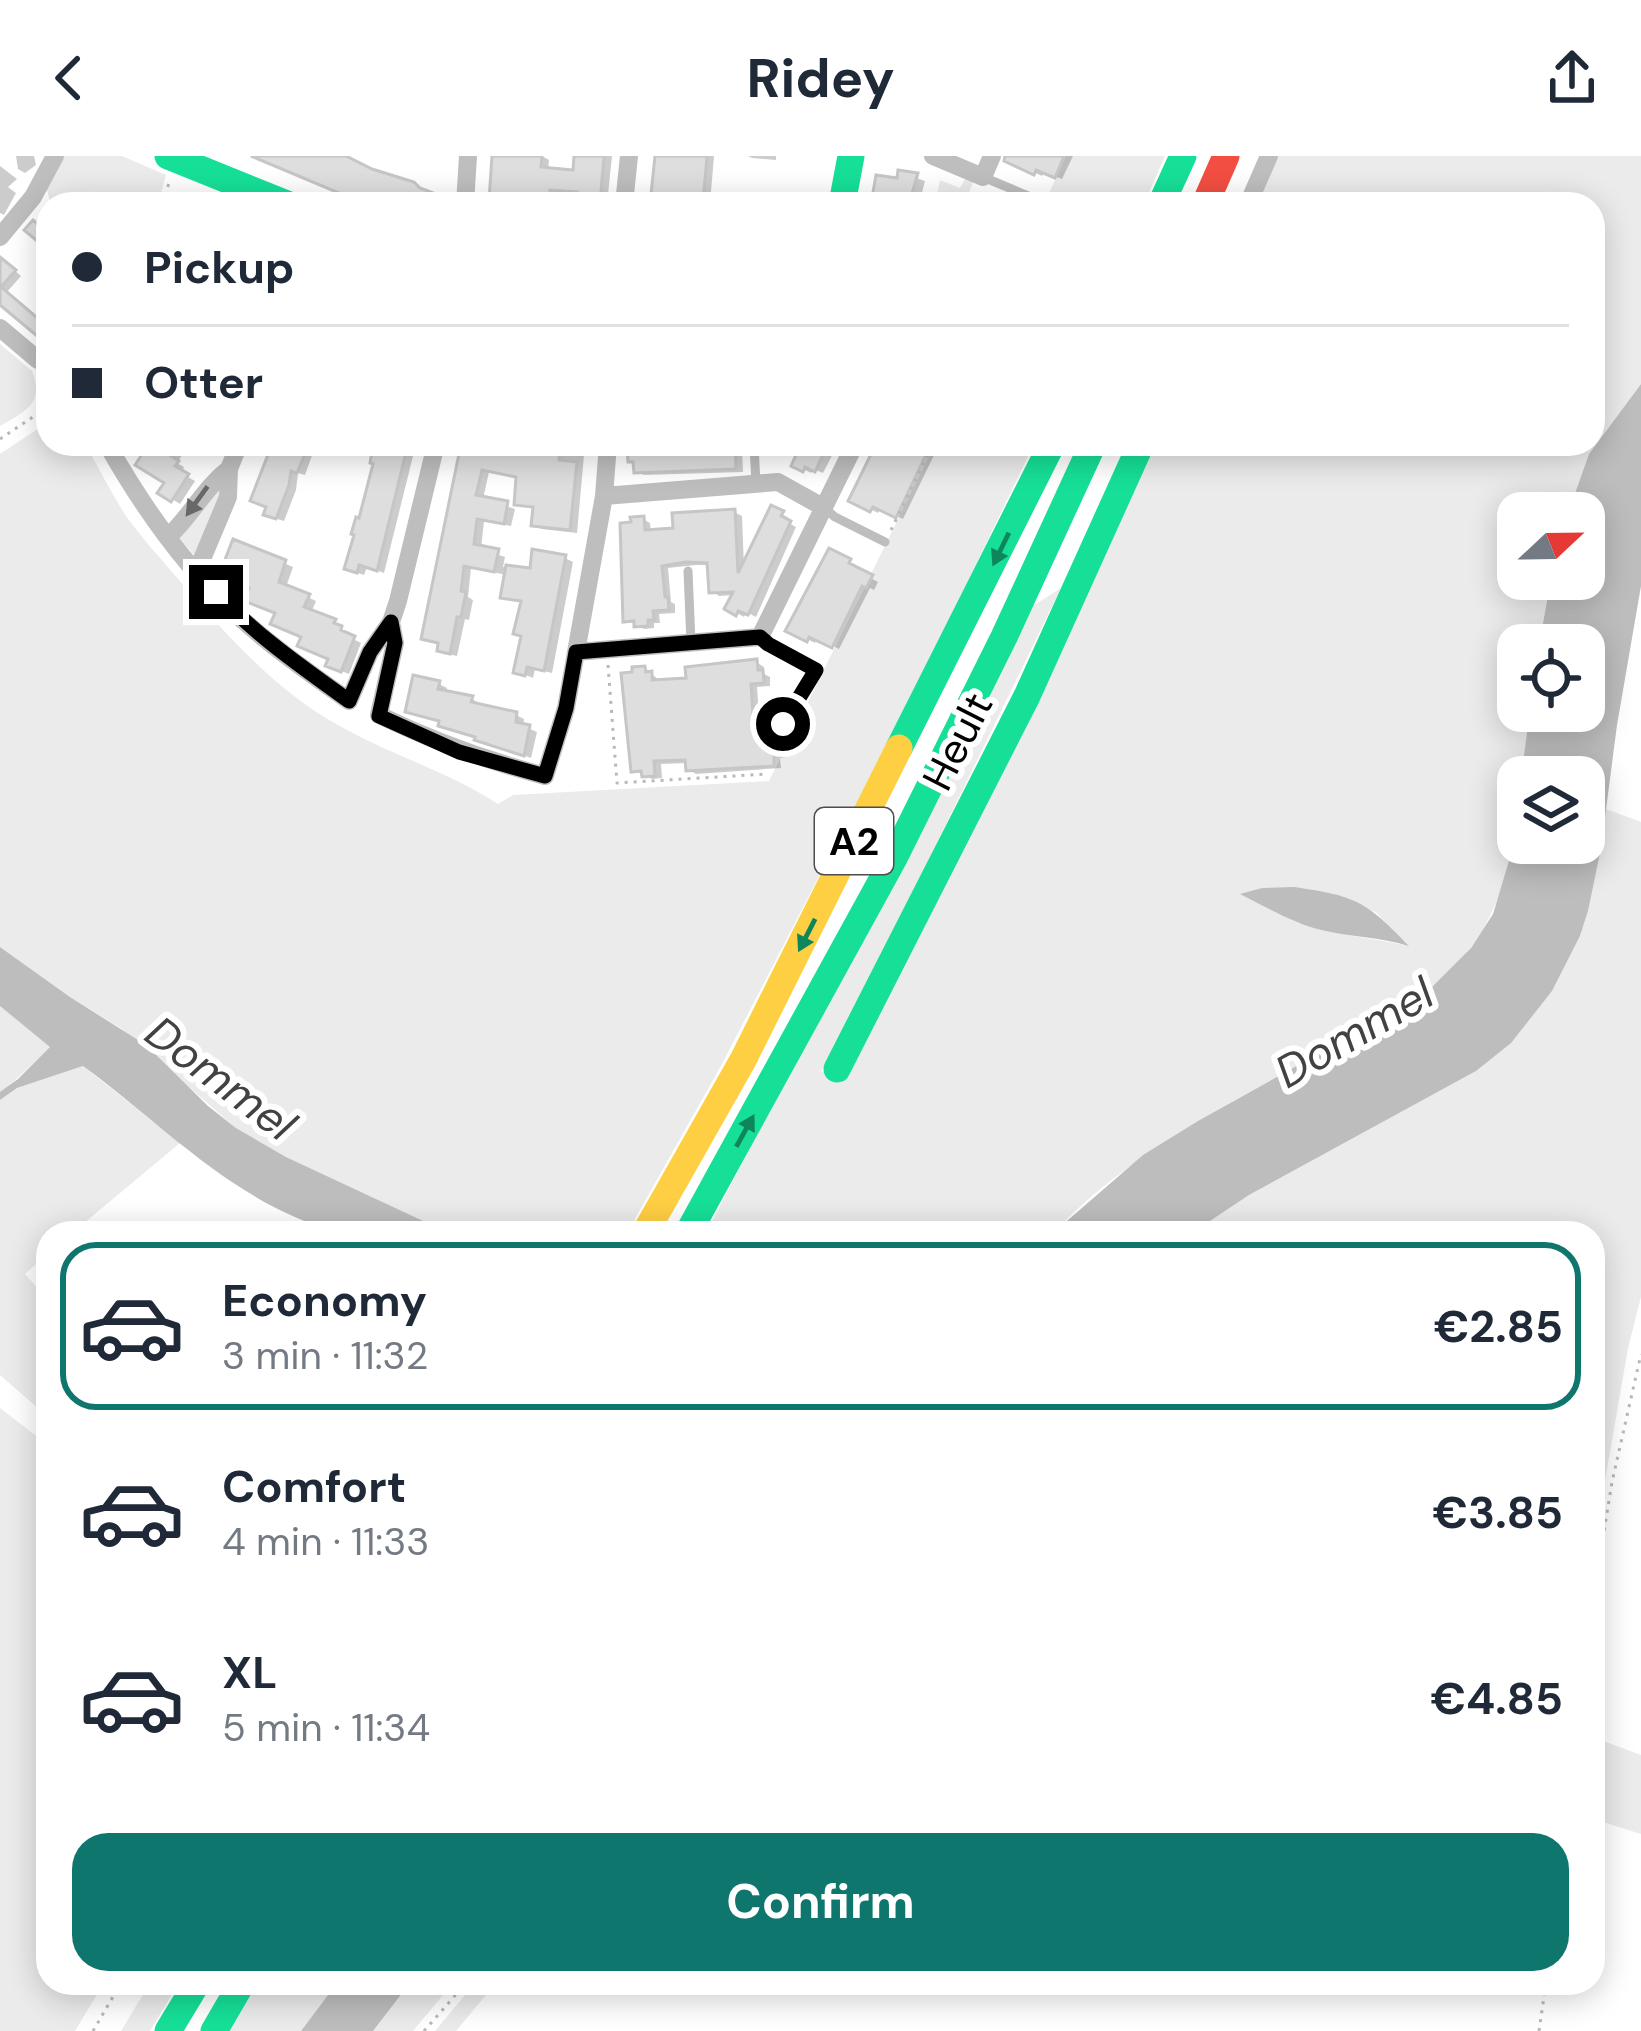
<!DOCTYPE html>
<html lang="en">
<head>
<meta charset="utf-8">
<style>
	:root { --surface:#fff; --page:#f6f6f7; --text:#1f2937; --muted:#747a83; --line:#e0e1e3; --accent:#0f766e }
	body { margin:0; font-family:"DM Sans",sans-serif; background:var(--page); color:var(--text); height:100vh; display:flex; flex-direction:column; font-size:45px; white-space:nowrap }
	* { box-sizing:border-box; margin:0 }
	p { font-size:39px; color:var(--muted) }
	.icon { flex:none; width:66px; height:66px; fill:none; stroke:currentColor; stroke-width:2; stroke-linecap:round; stroke-linejoin:round }
	.map { position:relative; flex:1; overflow:hidden }
	.side { position:absolute; left:36px; top:1065px; width:1569px; height:774px; display:flex; flex-direction:column; background:var(--surface); border-radius:36px; box-shadow:0 6px 30px #0003 }
	.side>* { flex:none }
	.top-card { position:absolute; left:36px; top:36px; width:1569px; height:264px; border-radius:36px; box-shadow:0 6px 30px #0003; display:grid; align-content:center; height:264px; padding:0 36px; background:var(--surface) }
	.needle { width:78px; rotate:68deg }
	.buttons { position:absolute; left:1497px; top:336px; display:grid; gap:24px }
	.buttons a { display:grid; place-items:center; width:108px; height:108px; border-radius:24px; background:var(--surface); box-shadow:0 6px 30px #0003; font-size:60px }
	.end { position:absolute; width:54px; height:54px; margin:-27px; border:15px solid #000; background:#fff; box-shadow:0 0 0 6px #fff }
	.from { border-radius:50% }
	.top-card b { display:flex; align-items:center; gap:42px; height:114px; font-size:45px }
	.top-card b+b { border-top:3px solid var(--line) }
	.top-card i { width:30px; height:30px; background:var(--text) }
	ul { padding:21px 0 0; list-style:none }
	li { display:flex; align-items:center; gap:36px; height:168px; margin:0 24px 18px; padding:0 12px; border:6px solid transparent; border-radius:36px }
	li div { flex:1 }
	li b { display:block; font-size:45px }
	li em { font-style:normal; font-weight:700 }
	li.on { border-color:var(--accent) }
	li>.icon { width:108px; height:108px; stroke-width:1.5 }
	.action { display:flex; gap:24px; margin-top:auto; padding:24px 36px }
	.action a { flex:1; height:138px; border-radius:36px; background:var(--accent); color:#fff; font-size:48px; font-weight:700; line-height:138px; text-align:center }
	header { display:flex; justify-content:space-between; align-items:center; height:156px; padding:0 36px; background:var(--surface); font-size:54px; font-weight:700 }
	.map>svg:first-child { display:block }
</style>
</head>
<body>
<header><svg class="icon" aria-label="back" viewBox="0 0 24 24"><path d="M15 5l-7 7 7 7"/></svg>Ridey<svg class="icon" aria-label="share" viewBox="0 0 24 24"><path d="M12 15V3M7 8l5-5 5 5M5 13v7h14v-7"/></svg></header>
<div class="map">
<svg width="1641" height="1875" viewBox="0 0 1641 1875">
	<rect width="100%" height="100%" fill="#fff"/>
	<!-- green -->
	<path fill="#ebebeb" fill-rule="evenodd" d="M 63,0 L 122,0 L 166,19 L 158,48 L 51,48 L 46,31 Z
		M 1066,0 L 1165,0 L 1144,48 L 1044,48 Z
		M 1278,0 L 1641,0 L 1641,228 L 1589,298 L 1568,357 L 1518,357 L 1518,423 L 1551,423 L 1539,489 L 1518,489 L 1518,555 L 1530,555 L 1521,621 L 1518,621 C 1518,677 1507,741 1474,787 C 1437,841 1374,867 1319,898 C 1225,950 1128,998 1053,1077 L 706,1077 L 1031,451 L 1061,432 L 894,775 L 821,915 L 835,924 L 1151,288 L 1593,288 L 1593,48 L 1257,48 ZM 1262,732 L 1376,756 L 1406,789 L 1320,774 L 1298,767 L 1242,739 Z
		M 965,23 L 973,26 L 965,48 L 935,48 L 940,24 L 960,32 Z
		M 0,188 L 32,215 C 45,248 25,255 0,270 Z
		M 48,266 L 48,288 L 85,288 C 99,312 111,337 126,360 C 142,382 161,403 179,424 C 222,474 269,527 326,562 C 381,596 444,613 498,648 L 513,639 L 769,625 L 935,288 L 1034,288 L 919,527 L 722,908 L 627,1077 L 449,1077 L 286,1001 L 236,972 L 122,873 L 70,841 L 0,791 L 0,298 Z
		M 216,328 L 224,330 L 194,399 L 178,380 Z
		M 1606,653 L 1641,666 L 1641,1141 L 1628,1192 L 1593,1394 L 1593,1077 L 1192,1077 L 1249,1039 L 1476,915 L 1552,835 L 1580,780 L 1588,755 Z
		M 0,850 L 51,891 L 0,938 Z
		M 83,910 L 180,987 L 72,1077 L 48,1077 L 48,1097 L 25,1118 L 48,1144 L 48,1261 L 0,1219 L 0,944 L 17,932 Z
		M 0,1252 L 48,1289 L 48,1827 L 104,1827 L 75,1875 L 0,1875 Z
		M 1598,1583 L 1641,1599 L 1641,1678 L 1600,1665 L 1602,1657 Z
		M 150,1827 L 179,1827 L 150,1875 L 121,1875 Z
		M 258,1827 L 337,1827 L 301,1875 L 229,1875 Z
		M 410,1827 L 453,1827 L 413,1875 L 373,1875 Z
		M 475,1827 L 496,1827 L 456,1875 L 435,1875 Z"/>
	<!-- water -->
	<path fill="#bdbdbd" d="M 1641,228 L 1641,430 L 1617,569 L 1601,692 L 1588,755 L 1580,780 L 1552,835 L 1511,887 L 1476,915 L 1249,1039 L 1192,1077 L 1053,1077 L 1143,999 L 1198,965 L 1424,839 L 1471,792 L 1493,758 L 1511,698 L 1518,644 L 1518,687 L 1584,687 L 1584,621 L 1521,621 L 1530,555 L 1584,555 L 1584,489 L 1539,489 L 1551,423 L 1584,423 L 1584,357 L 1568,357 L 1589,298 Z
		M 1294,731 C 1356,740 1366,745 1409,790 C 1380,781 1350,781 1321,774 C 1293,767 1266,751 1240,738 L 1262,732 Z
		M 0,791 L 70,841 L 146,889 L 208,950 L 236,972 L 286,1001 L 449,1077 C 421,1077 363,1082 338,1076 C 236,1049 165,970 83,910 L 17,932 L 0,944 L 0,936 L 18,923 L 50,891 L 0,850 Z
		M 337,1827 L 410,1827 L 373,1875 L 301,1875 Z"/>
	<!-- shadow -->
	<path fill="#0003" d="M 16,0 L 34,0 L 36,9 L 25,17 L 18,13 Z
		M 495,0 L 542,0 L 549,4 L 548,15 L 576,17 L 577,0 L 612,0 L 607,48 L 499,46 L 492,42 Z
		M 658,0 L 714,0 L 710,48 L 654,48 Z
		M 748,0 L 776,0 L 776,4 L 752,2 Z
		M 1019,0 L 1073,0 L 1062,23 L 1044,16 L 1042,20 L 1016,8 Z
		M 0,10 L 17,23 L 8,31 L 16,37 L 4,59 L 0,57 Z
		M 901,17 L 925,25 L 919,48 L 873,48 L 899,26 Z
		M 791,38 L 813,48 L 814,48 L 787,48 Z
		M 13,113 L 21,120 L 6,137 L 48,172 L 48,185 L 0,145 L 0,116 Z
		M 141,288 L 170,288 L 184,296 L 177,307 L 184,311 L 181,317 L 195,325 L 180,348 L 161,336 L 168,326 L 149,293 Z
		M 276,288 L 313,288 L 312,292 L 314,294 L 305,319 L 298,317 L 296,334 L 284,365 L 274,362 L 270,351 L 254,343 Z
		M 376,288 L 416,288 L 384,417 L 367,411 L 364,419 L 355,416 L 376,308 L 373,306 Z
		M 463,288 L 585,288 L 577,377 L 542,373 L 534,369 L 536,353 L 517,347 L 519,322 L 489,316 L 483,343 L 515,353 L 511,370 L 484,365 L 481,393 L 505,401 L 503,411 L 532,416 L 565,402 L 573,406 L 552,517 L 535,513 L 533,522 L 516,515 L 524,481 L 524,447 L 503,441 L 507,419 L 471,412 L 468,441 L 473,444 L 469,464 L 465,463 L 457,500 L 448,498 L 440,494 L 441,488 L 424,482 Z
		M 638,288 L 736,288 L 742,293 L 743,316 L 644,319 L 636,315 Z
		M 801,288 L 838,288 L 823,317 L 813,313 L 811,317 L 795,309 L 801,296 L 797,294 Z
		M 882,288 L 929,288 L 937,293 L 903,363 L 880,353 L 878,357 L 853,344 Z
		M 773,353 L 789,362 L 787,366 L 796,371 L 756,461 L 746,456 L 744,461 L 728,452 L 735,439 L 719,440 L 712,435 L 710,409 L 696,409 L 668,412 L 671,446 L 675,448 L 675,457 L 659,458 L 660,467 L 654,467 L 654,472 L 644,473 L 626,464 L 643,363 L 650,367 L 651,376 L 677,375 L 734,356 L 742,360 L 744,412 Z
		M 235,387 L 293,411 L 286,431 L 316,445 L 311,457 L 342,470 L 341,473 L 348,477 L 347,480 L 361,487 L 349,518 L 336,513 L 331,503 L 253,431 Z
		M 830,396 L 856,409 L 854,413 L 878,426 L 874,434 L 870,432 L 839,493 L 817,482 L 815,487 L 789,474 Z
		M 756,506 L 764,511 L 764,518 L 770,521 L 770,530 L 757,531 L 759,560 L 769,564 L 770,581 L 784,593 L 785,601 L 780,602 L 781,612 L 696,618 L 689,614 L 688,607 L 661,608 L 662,622 L 652,623 L 634,614 L 645,513 L 658,523 L 658,527 L 689,524 Z
		M 439,528 L 447,532 L 445,537 L 472,543 L 479,547 L 479,551 L 516,559 L 524,563 L 523,570 L 537,576 L 531,602 L 449,573 L 442,569 L 442,566 L 408,555 Z"/>
	<!-- building -->
	<path fill="#dedede" stroke="#c6c6c6" stroke-width="3" d="M 251,0 L 346,0 L 372,13 L 414,26 L 420,32 L 452,44 L 452,48 L 365,48 Z
		M 492,0 L 542,0 L 541,11 L 573,14 L 574,0 L 604,0 L 600,48 L 576,48 L 577,36 L 550,34 L 549,48 L 489,44 Z
		M 655,0 L 707,0 L 703,46 L 680,45 L 680,48 L 650,48 Z
		M 1005,0 L 1064,0 L 1055,22 L 1036,14 L 1034,19 L 1004,5 Z
		M 898,14 L 918,17 L 909,48 L 871,48 L 876,19 L 897,22 Z
		M 33,64 L 40,70 L 48,66 L 48,94 L 24,74 Z
		M 0,101 L 16,114 L 1,131 L 48,171 L 48,189 L 0,149 Z
		M 149,288 L 179,288 L 171,300 L 179,305 L 175,310 L 189,318 L 171,346 L 157,337 L 164,327 L 135,309 Z
		M 290,288 L 309,288 L 297,317 L 291,315 L 289,329 L 276,363 L 263,359 L 266,351 L 250,345 L 271,291 L 287,297 Z
		M 377,288 L 408,288 L 377,415 L 359,409 L 357,417 L 344,413 L 354,379 L 351,378 L 356,361 L 359,362 L 373,308 L 370,307 L 373,290 L 376,291 Z
		M 461,288 L 561,288 L 559,304 L 577,306 L 570,374 L 531,370 L 533,351 L 514,349 L 516,321 L 482,314 L 476,339 L 508,345 L 504,368 L 477,363 L 474,388 L 499,393 L 494,416 L 464,410 L 461,435 L 466,436 L 461,461 L 457,461 L 450,498 L 437,495 L 438,487 L 421,483 Z
		M 632,288 L 657,288 L 658,291 L 735,288 L 736,313 L 634,317 L 633,306 L 628,306 L 627,293 L 632,292 Z
		M 801,288 L 828,288 L 815,316 L 805,311 L 803,316 L 791,310 Z
		M 876,288 L 931,288 L 896,362 L 873,351 L 870,356 L 848,345 Z
		M 771,349 L 784,355 L 781,360 L 791,365 L 748,459 L 738,455 L 736,460 L 724,453 L 733,436 L 709,437 L 707,407 L 686,406 L 662,410 L 665,441 L 668,441 L 669,454 L 653,455 L 654,464 L 648,464 L 648,470 L 634,471 L 634,465 L 623,466 L 620,367 L 631,366 L 630,361 L 644,360 L 645,374 L 673,372 L 672,357 L 735,353 L 738,417 Z
		M 233,383 L 286,404 L 279,426 L 310,438 L 304,451 L 336,463 L 334,467 L 342,470 L 341,474 L 355,480 L 341,516 L 325,510 L 328,503 L 297,490 L 301,481 L 270,468 L 275,457 L 244,445 L 249,432 L 219,419 Z
		M 829,392 L 851,403 L 849,407 L 873,419 L 866,432 L 862,430 L 832,492 L 809,481 L 807,486 L 785,475 Z
		M 532,393 L 566,399 L 544,515 L 527,511 L 525,520 L 513,517 L 521,480 L 513,478 L 521,445 L 500,442 L 506,409 L 530,412 Z
		M 757,503 L 758,514 L 763,514 L 764,527 L 751,528 L 753,558 L 762,557 L 764,580 L 772,579 L 773,585 L 778,585 L 779,599 L 774,599 L 774,610 L 686,615 L 685,604 L 654,605 L 655,620 L 642,621 L 641,615 L 631,616 L 621,517 L 632,516 L 632,511 L 645,510 L 646,516 L 652,515 L 652,524 L 686,522 L 685,511 Z
		M 413,519 L 440,525 L 438,533 L 473,540 L 471,546 L 517,556 L 516,566 L 530,569 L 524,600 L 474,584 L 475,581 L 438,570 L 439,565 L 405,556 Z"/>
	<g fill="none" stroke-linecap="round" stroke-linejoin="round">
		<!-- path -->
		<path stroke="#b9b9b9" stroke-width="3" stroke-dasharray="3 6" stroke-linecap="butt" d="M 162,48 L 169,27
			M 0,283 L 48,251
			M 891,374 L 933,288
			M 608,509 L 617,627 L 767,618
			M 1593,1527 L 1599,1406 L 1612,1326 L 1641,1198
			M 1593,1604 L 1593,1640
			M 93,1875 L 121,1827
			M 424,1875 L 466,1827
			M 1539,1875 L 1546,1827"/>
		<!-- lane -->
		<path stroke="#bebebe" stroke-width="9" d="M 983,21 L 1040,45
			M 754,288 L 756,328
			M 823,351 L 835,361 L 885,386
			M 688,415 L 691,487
			M 761,482 L 816,514 L 783,568"/>
		<!-- street -->
		<path stroke="#bebebe" stroke-width="18" d="M 933,0 L 983,21 L 992,0
			M 465,48 L 468,0
			M 624,48 L 629,0
			M 1248,48 L 1269,0
			M 0,81 L 33,41 L 55,0
			M 0,172 L 38,204
			M 107,288 C 142,350 185,411 237,459 C 272,491 311,518 349,545 L 370,496 L 391,466 L 398,445 L 436,288
			M 604,340 L 778,326 L 823,351
			M 168,381 C 191,360 204,332 229,313
			M 197,415 L 228,341 L 229,313 L 239,288
			M 391,466 L 395,487 L 379,559 C 435,586 485,604 545,620 L 566,552 L 604,340 L 608,288
			M 576,496 L 760,481 L 855,288"/>
		<!-- fast -->
		<path stroke="#16e098" stroke-width="27" d="M 168,0 L 287,48
			M 842,48 L 851,0
			M 1161,48 L 1183,0
			M 899,592 L 1052,288
			M 837,913 L 1027,540 L 1141,288
			M 688,1077 L 894,702 L 1004,481 L 1093,288
			M 168,1875 L 197,1827
			M 214,1875 L 242,1827"/>
		<!-- slow -->
		<path stroke="#ffcf43" stroke-width="27" d="M 645,1077 L 743,904 L 899,592"/>
		<!-- jam -->
		<path stroke="#f24e42" stroke-width="27" d="M 1205,48 L 1226,0"/>
	</g>
	<!-- one-way arrows -->
	<defs><path id="oneway-solid" d="M-6-.8H1V-3.2L6.5 0L1 3.2V.8H-6Z" transform="scale(3)"/></defs>
	<use fill="#686868" href="#oneway-solid" transform="translate(197 345) rotate(126)"/>
	<g fill="#0d865b">
		<use href="#oneway-solid" transform="translate(1001 393) rotate(116)"/>
		<use href="#oneway-solid" transform="translate(807 779) rotate(117)"/>
		<use href="#oneway-solid" transform="translate(745 975) rotate(-61)"/>
	</g>
	<g fill="none" stroke-linecap="round" stroke-linejoin="round">
		<!-- route -->
		<path stroke="#000" stroke-width="15" d="M 216,436 C 255,479 302,511 349,545 L 370,496 L 391,466 L 395,487 L 379,560 L 459,596 L 545,620 L 566,552 L 576,496 L 760,481 L 768,488 L 816,514 L 783,568"/>
	</g>
	<g text-anchor="middle" stroke-width="12" stroke-linejoin="round" paint-order="stroke">
		<!-- shield labels -->
		<rect fill="#fff" stroke="#4c4c4c" stroke-width="3" x="815" y="652" width="78" height="66" rx="9"/>
		<g font-size="39" font-weight="bold" fill="#000">
			<text x="854" y="699">A2</text>
		</g>
		<!-- street labels -->
		<g font-size="42" fill="#000" stroke="#fff">
			<text transform="translate(957 585) rotate(-63)" y="15">Heult</text>
		</g>
		<!-- water labels -->
		<g font-size="45" font-style="italic" fill="#424242" stroke="#fff">
			<text transform="translate(1354 876) rotate(-30)" y="16">Dommel</text>
			<text transform="translate(221 922) rotate(37)" y="16">Dommel</text>
		</g>
	</g>
</svg>
<div class="buttons">
<a><svg class="needle" viewBox="-14 -14 28 28"><path d="M0-13l5 13h-10z" fill="#e53935"/><path d="M0 13l5-13h-10z" fill="#747a83"/></svg></a>
<a><svg class="icon" aria-label="locate" viewBox="0 0 24 24"><circle cx="12" cy="12" r="6"/><path d="M12 2v4M12 18v4M2 12h4M18 12h4"/></svg></a>
<a><svg class="icon" aria-label="layers" viewBox="0 0 24 24"><path d="M12 4l9 5-9 5-9-5zM3 14l9 5 9-5"/></svg></a>
</div>
<i class="end from" style="left:783px;top:568px"></i>
<i class="end" style="left:216px;top:436px"></i>
<div class="top-card">
<b><i class="from"></i>Pickup</b>
<b><i></i>Otter</b>
</div>
<section class="side">
<ul>
<li class="on"><svg class="icon" aria-label="car" viewBox="0 0 24 24"><path d="M5 17H2v-5l4-1 3-4h7l3 4 3 1v5h-3M9 17h6M6 11h13"/><circle cx="7" cy="17" r="2"/><circle cx="17" cy="17" r="2"/></svg><div><b>Economy</b><p>3 min · 11:32</p></div><em>€2.85</em></li>
<li><svg class="icon" aria-label="car" viewBox="0 0 24 24"><path d="M5 17H2v-5l4-1 3-4h7l3 4 3 1v5h-3M9 17h6M6 11h13"/><circle cx="7" cy="17" r="2"/><circle cx="17" cy="17" r="2"/></svg><div><b>Comfort</b><p>4 min · 11:33</p></div><em>€3.85</em></li>
<li><svg class="icon" aria-label="car" viewBox="0 0 24 24"><path d="M5 17H2v-5l4-1 3-4h7l3 4 3 1v5h-3M9 17h6M6 11h13"/><circle cx="7" cy="17" r="2"/><circle cx="17" cy="17" r="2"/></svg><div><b>XL</b><p>5 min · 11:34</p></div><em>€4.85</em></li>
</ul>
<div class="action"><a>Confirm</a></div>
</section>
</div>
</body>
</html>
